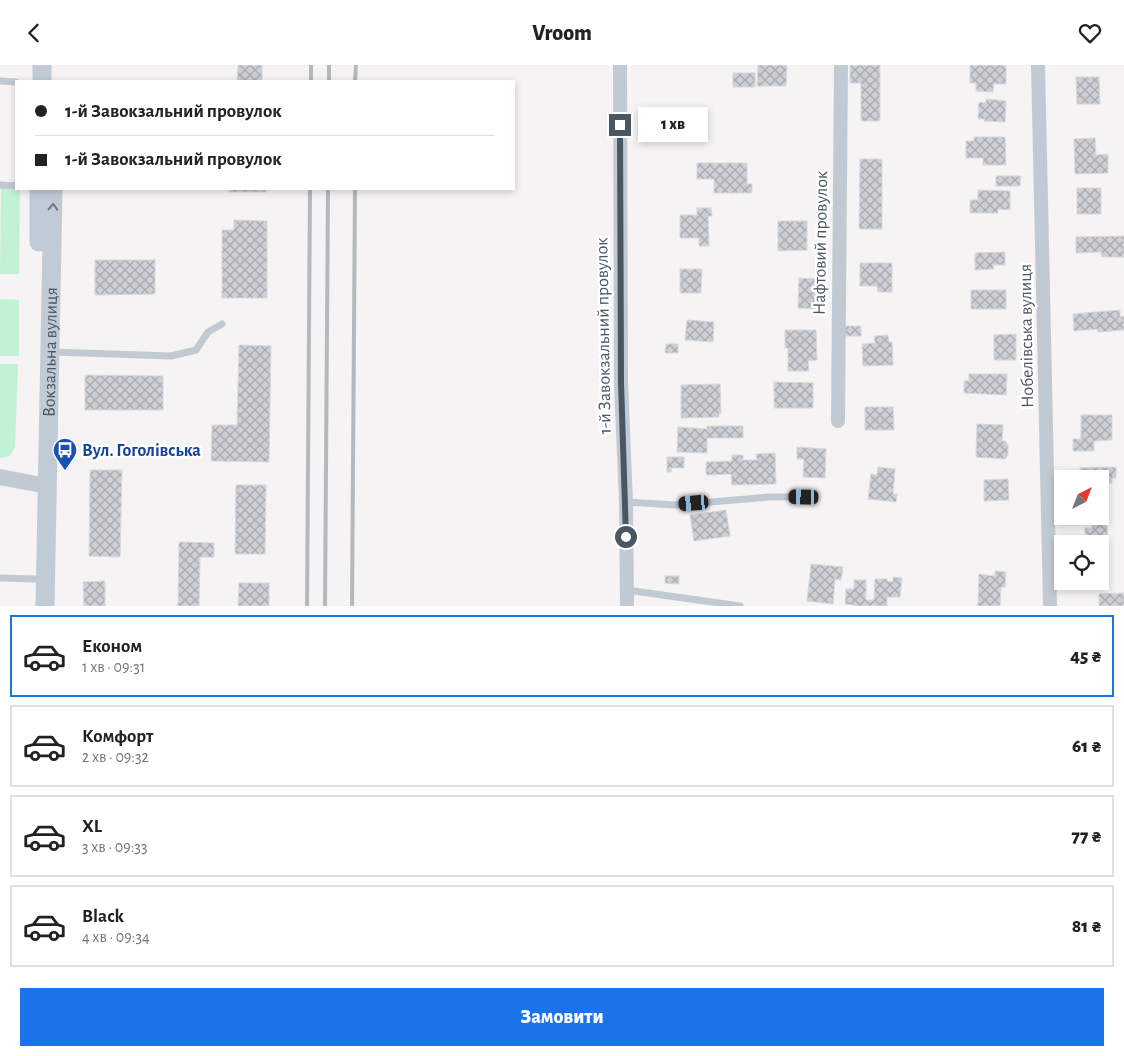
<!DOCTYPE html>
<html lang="uk">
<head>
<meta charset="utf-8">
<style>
	:root { --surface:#fff; --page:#f2f2f2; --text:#222; --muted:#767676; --line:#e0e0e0; --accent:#1a73e8 }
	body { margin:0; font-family:"Alegreya Sans",sans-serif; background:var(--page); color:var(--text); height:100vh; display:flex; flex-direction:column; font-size:19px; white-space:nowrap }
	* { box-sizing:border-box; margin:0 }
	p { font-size:16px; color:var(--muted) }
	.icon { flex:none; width:28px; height:28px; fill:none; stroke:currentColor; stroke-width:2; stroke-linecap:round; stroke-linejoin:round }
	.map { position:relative; height:541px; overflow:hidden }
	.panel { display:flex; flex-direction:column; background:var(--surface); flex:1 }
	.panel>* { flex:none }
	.top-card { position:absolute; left:15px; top:15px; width:500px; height:110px; border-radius:0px; box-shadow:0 2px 8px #0003; display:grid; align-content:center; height:110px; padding:0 20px; background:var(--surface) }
	.needle { width:32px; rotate:42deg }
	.buttons { position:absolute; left:1054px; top:405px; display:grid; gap:10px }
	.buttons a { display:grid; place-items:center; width:55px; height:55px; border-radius:0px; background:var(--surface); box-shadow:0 2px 8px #0003; font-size:25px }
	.end { position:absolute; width:22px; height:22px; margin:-11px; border:6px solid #4a5661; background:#fff; box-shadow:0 0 0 2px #fff }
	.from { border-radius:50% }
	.bubble { position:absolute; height:35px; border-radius:0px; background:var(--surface); box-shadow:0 2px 8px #0003; font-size:16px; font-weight:800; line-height:35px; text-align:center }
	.car { position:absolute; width:15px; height:30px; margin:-15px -8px; border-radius:6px; box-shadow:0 0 4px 1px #0007; background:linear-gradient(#222 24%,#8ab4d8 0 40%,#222 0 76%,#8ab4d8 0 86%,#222 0) }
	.top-card b { display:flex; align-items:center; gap:18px; height:48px; font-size:19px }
	.top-card b+b { border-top:1px solid var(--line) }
	.top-card i { width:12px; height:12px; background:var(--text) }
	ul { padding:9px 0 0; list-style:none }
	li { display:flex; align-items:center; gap:15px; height:82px; margin:0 10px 8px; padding:0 10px; border:2px solid var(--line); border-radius:0px }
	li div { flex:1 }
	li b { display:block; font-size:19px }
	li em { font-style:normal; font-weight:800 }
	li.current { border-color:var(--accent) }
	li>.icon { width:45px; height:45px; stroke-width:1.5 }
	.action { display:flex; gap:10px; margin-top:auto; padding:10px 20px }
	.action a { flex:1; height:58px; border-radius:0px; background:var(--accent); color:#fff; font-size:20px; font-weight:800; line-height:58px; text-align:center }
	header { display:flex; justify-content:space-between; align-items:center; height:65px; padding:0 20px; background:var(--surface); font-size:22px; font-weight:800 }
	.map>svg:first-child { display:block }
</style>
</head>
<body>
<header><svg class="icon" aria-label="back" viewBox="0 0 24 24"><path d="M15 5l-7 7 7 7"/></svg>Vroom<svg class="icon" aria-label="heart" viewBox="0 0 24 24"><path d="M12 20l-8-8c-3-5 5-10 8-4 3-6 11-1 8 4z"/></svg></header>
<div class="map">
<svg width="1124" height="541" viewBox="0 0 1124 541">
	<defs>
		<pattern id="building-cross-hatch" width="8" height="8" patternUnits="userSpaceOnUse" patternTransform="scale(1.25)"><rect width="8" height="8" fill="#cdcfd5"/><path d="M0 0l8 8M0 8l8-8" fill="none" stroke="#a8abb0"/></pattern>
	</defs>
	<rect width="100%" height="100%" fill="#f5f3f3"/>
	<!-- grass -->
	<path fill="#c3f1d5" d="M 1,120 L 20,124 L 19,209 L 0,209 Z
		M 0,234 L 19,235 L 19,291 L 0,291 Z
		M 0,299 L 18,299 L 15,382 L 10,391 L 0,393 Z"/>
	<!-- building -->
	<path fill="url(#building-cross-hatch)" stroke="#d7d9de" d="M 238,0 L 262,0 L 262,16 L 237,16 Z
		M 758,0 L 787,0 L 786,21 L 757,21 Z
		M 850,0 L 880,0 L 880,56 L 861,56 L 861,18 L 850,18 Z
		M 970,0 L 1006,0 L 1006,19 L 994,19 L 993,27 L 976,26 L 976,18 L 970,18 Z
		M 733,8 L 755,8 L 755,22 L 733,22 Z
		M 1076,12 L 1099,12 L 1100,39 L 1077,39 Z
		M 986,34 L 1006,36 L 1005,57 L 984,56 L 985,54 L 978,54 L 979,37 L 986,38 Z
		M 974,72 L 1005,72 L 1006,100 L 983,100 L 983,93 L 966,93 L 966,76 L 974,76 Z
		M 1095,73 L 1096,90 L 1108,89 L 1108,108 L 1075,109 L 1074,74 Z
		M 860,94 L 882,94 L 882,164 L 859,164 Z
		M 697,98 L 747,98 L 747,119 L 752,119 L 752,128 L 714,128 L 714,114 L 697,114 Z
		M 996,111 L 1021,111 L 1020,121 L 996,121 Z
		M 1077,123 L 1101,123 L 1101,149 L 1077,149 Z
		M 229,124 L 266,124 L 266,127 L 229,127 Z
		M 978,125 L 1010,126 L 1010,145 L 998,144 L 998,148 L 970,148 L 970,135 L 978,135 Z
		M 697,143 L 711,143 L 712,151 L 708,151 L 709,181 L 699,181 L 699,173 L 680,173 L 680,150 L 697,150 Z
		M 234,155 L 267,156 L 267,233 L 222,233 L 222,165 L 234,165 Z
		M 778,156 L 807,156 L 807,185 L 778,186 Z
		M 1124,171 L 1124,192 L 1102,192 L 1101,187 L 1076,188 L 1076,172 Z
		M 1005,187 L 1005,200 L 993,200 L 994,204 L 975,205 L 975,188 Z
		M 95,195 L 155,195 L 155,229 L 95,230 Z
		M 860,198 L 892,198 L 892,227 L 878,227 L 877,221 L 860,221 Z
		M 680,204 L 702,204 L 701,228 L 680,228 Z
		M 799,213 L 818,214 L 817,244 L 798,243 Z
		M 971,225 L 1006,225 L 1006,244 L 971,244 Z
		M 1120,245 L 1120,252 L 1124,251 L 1124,265 L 1098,267 L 1097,264 L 1074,266 L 1073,249 Z
		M 687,255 L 714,257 L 713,277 L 685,275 Z
		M 845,261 L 861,261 L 861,271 L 845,271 Z
		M 785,265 L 816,265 L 817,295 L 808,296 L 809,306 L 788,306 L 788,283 L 785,283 Z
		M 1016,269 L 1016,295 L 994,295 L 994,270 Z
		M 888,270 L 889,277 L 892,277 L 893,300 L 863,301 L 862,279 L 875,278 L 874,271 Z
		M 666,279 L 678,279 L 678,288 L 665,288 Z
		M 239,280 L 271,281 L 269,397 L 211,396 L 212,360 L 237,360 Z
		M 969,309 L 1007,309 L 1006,330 L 964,328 L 964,316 L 969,316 Z
		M 85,310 L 163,311 L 163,345 L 85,345 Z
		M 774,317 L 813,318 L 813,343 L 774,343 Z
		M 720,319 L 721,348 L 719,348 L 719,352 L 681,353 L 681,320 Z
		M 865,342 L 893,342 L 894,365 L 865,365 Z
		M 1081,350 L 1112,350 L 1112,375 L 1094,376 L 1094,386 L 1073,386 L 1073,374 L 1081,374 Z
		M 977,359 L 1003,360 L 1002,376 L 1005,376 L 1008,380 L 1008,390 L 1005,394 L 976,392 Z
		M 707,361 L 743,361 L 743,373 L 707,373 L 707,388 L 677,387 L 678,362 L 707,364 Z
		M 797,382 L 826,384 L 825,413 L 803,412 L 804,394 L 797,394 Z
		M 775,388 L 776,419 L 732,420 L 731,409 L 706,410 L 706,397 L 732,396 L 732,390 L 743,390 L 743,395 L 757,395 L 756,389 Z
		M 667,392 L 684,392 L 684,403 L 671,403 L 671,407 L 667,407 Z
		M 878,402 L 895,404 L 893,429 L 897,429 L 896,437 L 868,434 L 871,409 L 877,410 Z
		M 1116,402 L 1116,413 L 1112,413 L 1112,418 L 1103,418 L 1103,430 L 1107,430 L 1107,441 L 1100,441 L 1100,414 L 1080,414 L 1080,403 Z
		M 90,405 L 122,405 L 120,492 L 89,491 Z
		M 1008,414 L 1009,435 L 984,436 L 984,415 Z
		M 236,420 L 266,420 L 265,489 L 235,489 Z
		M 726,445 L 730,471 L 694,476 L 690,450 Z
		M 1092,455 L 1107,455 L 1108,515 L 1100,515 L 1100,479 L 1085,479 L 1085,463 L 1092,463 Z
		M 179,477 L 214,478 L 214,492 L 200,492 L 199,541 L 178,541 Z
		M 811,499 L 843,502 L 841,515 L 835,514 L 833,539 L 807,536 Z
		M 995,506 L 1006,507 L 1005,522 L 1001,522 L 1000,541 L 978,541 L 979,509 L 995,511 Z
		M 665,511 L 679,511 L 679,519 L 665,518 Z
		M 893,512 L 902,513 L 900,532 L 887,532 L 887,541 L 853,541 L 853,540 L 845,539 L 846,524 L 854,524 L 854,515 L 866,515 L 866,535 L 874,535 L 875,514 L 887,514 L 887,516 L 893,517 Z
		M 105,516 L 105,541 L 84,541 L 83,517 Z
		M 239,518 L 269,518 L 269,541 L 238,541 Z
		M 1124,528 L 1124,541 L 1099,541 L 1099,529 Z"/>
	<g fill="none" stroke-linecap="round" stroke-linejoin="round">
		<!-- service -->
		<path stroke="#c1cad2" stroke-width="7" d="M 0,16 L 16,17
			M 0,120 L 16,121
			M 52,287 L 171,291 L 196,285 L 208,267 L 222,259
			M 626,437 L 675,440 L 769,432 L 804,432
			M 0,513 L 35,514
			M 627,525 L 740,541"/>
		<!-- minor -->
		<path stroke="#c1cad2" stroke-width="14" d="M 620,0 L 621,317 L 626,437 L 627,541
			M 1038,0 L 1050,541
			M 838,356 L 841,0"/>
		<!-- tertiary -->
		<path stroke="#c1cad2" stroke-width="16" d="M 0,412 L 47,421"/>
		<!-- secondary -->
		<g stroke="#c1cbd6" stroke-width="19">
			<path d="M 42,16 L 42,0"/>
			<path d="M 39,124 L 39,177"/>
			<path id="s1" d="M 45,541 L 53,124"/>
		</g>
		<!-- rail -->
		<path stroke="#b5b8bd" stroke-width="4" d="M 311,16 L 311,0
			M 329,16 L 329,0
			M 355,16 L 356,0
			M 307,541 L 310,124
			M 325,541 L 328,124
			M 352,541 L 355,124"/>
	</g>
	<!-- one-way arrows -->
	<defs><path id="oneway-chevron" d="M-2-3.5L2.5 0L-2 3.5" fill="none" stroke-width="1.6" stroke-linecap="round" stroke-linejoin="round" transform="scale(1.25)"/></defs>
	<use stroke="#6e7984" href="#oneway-chevron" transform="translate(53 142) rotate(-88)"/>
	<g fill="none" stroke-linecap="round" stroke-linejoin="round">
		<!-- route -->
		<path stroke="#4a5661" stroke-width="6" d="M 620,60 L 621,317 L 626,472"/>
	</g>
	<!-- icons -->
	<defs>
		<symbol id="bus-pin" viewBox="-11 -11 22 30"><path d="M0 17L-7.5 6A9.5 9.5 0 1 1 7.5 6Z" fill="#1a4fb4" stroke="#fff"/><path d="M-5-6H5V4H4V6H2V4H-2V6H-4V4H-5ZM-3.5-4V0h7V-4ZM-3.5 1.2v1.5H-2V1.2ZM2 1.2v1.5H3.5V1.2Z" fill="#fff"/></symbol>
	</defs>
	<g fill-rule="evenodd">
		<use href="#bus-pin" x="51" y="371" width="28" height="38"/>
	</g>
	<g text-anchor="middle" stroke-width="5" stroke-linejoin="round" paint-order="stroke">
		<!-- street labels -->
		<g font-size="18" fill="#4a5661" stroke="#fff">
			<text transform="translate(820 178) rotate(-89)" y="6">Нафтовий провулок</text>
			<text transform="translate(603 271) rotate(-91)" y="6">1-й Завокзальний провулок</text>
			<text transform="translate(1026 271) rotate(-91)" y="6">Нобелівська вулиця</text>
			<text dy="6" stroke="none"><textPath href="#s1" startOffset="254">Вокзальна вулиця</textPath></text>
		</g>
		<!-- transit labels -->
		<g font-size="18" font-weight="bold" fill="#164399" stroke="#fff" text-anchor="start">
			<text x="82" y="391">Вул. Гоголівська</text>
		</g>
	</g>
</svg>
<div class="buttons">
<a><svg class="needle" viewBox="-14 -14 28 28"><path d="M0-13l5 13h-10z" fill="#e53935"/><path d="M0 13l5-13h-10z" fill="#767676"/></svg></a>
<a><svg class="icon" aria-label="locate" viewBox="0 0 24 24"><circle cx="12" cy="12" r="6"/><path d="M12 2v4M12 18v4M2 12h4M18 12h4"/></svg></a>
</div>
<i class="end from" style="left:626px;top:472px"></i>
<i class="end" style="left:620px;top:60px"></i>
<div class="bubble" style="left:638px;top:42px;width:70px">1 хв</div>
<i class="car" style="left:804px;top:432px;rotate:271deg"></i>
<i class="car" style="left:694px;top:438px;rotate:265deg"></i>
<div class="top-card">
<b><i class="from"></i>1-й Завокзальний провулок</b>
<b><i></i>1-й Завокзальний провулок</b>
</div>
</div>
<section class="panel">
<ul>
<li class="current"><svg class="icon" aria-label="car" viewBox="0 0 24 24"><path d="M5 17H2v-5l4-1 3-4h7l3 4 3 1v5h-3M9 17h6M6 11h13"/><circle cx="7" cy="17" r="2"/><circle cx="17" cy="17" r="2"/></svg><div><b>Економ</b><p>1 хв · 09:31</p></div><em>45 ₴</em></li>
<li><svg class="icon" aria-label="car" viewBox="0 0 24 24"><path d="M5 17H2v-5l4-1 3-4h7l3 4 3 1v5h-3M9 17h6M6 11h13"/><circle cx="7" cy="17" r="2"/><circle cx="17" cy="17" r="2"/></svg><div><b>Комфорт</b><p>2 хв · 09:32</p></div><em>61 ₴</em></li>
<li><svg class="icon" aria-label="car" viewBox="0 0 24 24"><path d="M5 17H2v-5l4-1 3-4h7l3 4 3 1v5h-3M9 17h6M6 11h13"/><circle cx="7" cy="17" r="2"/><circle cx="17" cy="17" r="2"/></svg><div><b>XL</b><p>3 хв · 09:33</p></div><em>77 ₴</em></li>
<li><svg class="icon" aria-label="car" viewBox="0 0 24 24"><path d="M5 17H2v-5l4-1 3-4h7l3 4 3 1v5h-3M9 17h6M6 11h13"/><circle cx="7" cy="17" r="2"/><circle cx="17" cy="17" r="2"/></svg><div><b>Black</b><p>4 хв · 09:34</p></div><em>81 ₴</em></li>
</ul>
<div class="action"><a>Замовити</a></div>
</section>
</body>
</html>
